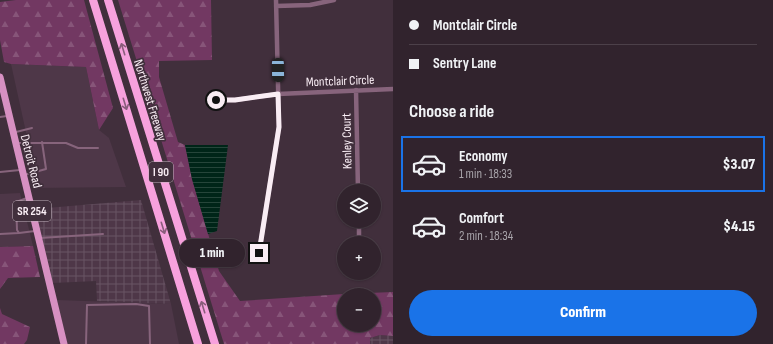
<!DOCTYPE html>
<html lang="en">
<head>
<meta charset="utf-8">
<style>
	:root { --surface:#31232d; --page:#3d2f39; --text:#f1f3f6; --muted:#a8a4aa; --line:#4c4049; --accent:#1a73e8 }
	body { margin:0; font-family:"Sofia Sans Condensed",sans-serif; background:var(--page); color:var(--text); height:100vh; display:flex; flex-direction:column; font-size:15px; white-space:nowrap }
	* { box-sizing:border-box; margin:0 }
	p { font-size:13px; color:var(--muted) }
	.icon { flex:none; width:22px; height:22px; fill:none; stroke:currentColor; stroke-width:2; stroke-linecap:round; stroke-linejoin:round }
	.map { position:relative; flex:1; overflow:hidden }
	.panel { display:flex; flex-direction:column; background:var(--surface); width:380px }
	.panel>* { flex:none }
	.hud { display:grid; align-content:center; height:88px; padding:0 16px; background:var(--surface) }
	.buttons { position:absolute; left:337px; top:184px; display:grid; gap:8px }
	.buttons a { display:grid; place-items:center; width:44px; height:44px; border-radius:50%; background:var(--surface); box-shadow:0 1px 3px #0004,0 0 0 1px var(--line); font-size:20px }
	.end { position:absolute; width:18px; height:18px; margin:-9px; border:5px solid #f9edf4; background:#111; box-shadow:0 0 0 2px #111 }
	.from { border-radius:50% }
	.bubble { position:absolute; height:28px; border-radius:14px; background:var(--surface); box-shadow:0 1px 3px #0004,0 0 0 1px var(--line); font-size:13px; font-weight:800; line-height:28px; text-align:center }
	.car { position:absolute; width:12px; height:24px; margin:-12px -6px; border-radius:5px; box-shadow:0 0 3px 1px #0007; background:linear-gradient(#222 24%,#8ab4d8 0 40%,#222 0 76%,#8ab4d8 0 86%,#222 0) }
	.hud b { display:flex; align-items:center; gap:14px; height:38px; font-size:15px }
	.hud b+b { border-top:1px solid var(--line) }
	.hud i { width:10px; height:10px; background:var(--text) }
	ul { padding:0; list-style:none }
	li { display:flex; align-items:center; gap:12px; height:56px; margin:0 8px 6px; padding:0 8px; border:2px solid transparent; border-radius:0px }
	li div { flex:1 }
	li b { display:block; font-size:15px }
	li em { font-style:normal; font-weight:800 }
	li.current { border-color:var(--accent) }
	li>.icon { width:36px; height:36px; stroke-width:1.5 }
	h2 { padding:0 16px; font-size:18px; line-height:48px }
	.cta { display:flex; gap:8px; margin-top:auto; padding:8px 16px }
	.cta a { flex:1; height:46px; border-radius:24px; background:var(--accent); color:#fff; font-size:16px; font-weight:800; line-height:46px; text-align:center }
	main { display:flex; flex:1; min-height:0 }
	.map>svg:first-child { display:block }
</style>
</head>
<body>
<main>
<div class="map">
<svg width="393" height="344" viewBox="0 0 393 344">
	<defs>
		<pattern id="industrial-grid" width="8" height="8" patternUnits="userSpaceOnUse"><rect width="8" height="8" fill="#4e3748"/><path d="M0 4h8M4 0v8" fill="none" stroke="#685463"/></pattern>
		<pattern id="forest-firs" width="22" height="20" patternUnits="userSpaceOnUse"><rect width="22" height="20" fill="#723862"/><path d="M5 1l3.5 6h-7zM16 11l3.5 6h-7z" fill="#875579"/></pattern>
		<pattern id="water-rules" width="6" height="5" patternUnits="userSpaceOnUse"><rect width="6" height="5" fill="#002518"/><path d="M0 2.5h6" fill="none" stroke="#26453a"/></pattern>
	</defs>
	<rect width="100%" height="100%" fill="#412f3c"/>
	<!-- built -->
	<path fill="#4e3748" d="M 11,64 L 86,67 L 99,130 L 109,138 L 126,187 L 34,188 L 31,155 Z
		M 20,193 L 33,246 L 0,247 L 0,194 Z
		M 57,300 L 171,304 L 179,344 L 67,344 Z"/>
	<!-- industrial -->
	<path fill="url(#industrial-grid)" d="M 141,200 L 171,304 L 97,301 L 96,281 L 52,283 L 35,209 Z
		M 380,335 L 393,336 L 393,344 L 370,344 L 370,338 Z"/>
	<!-- forest -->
	<path fill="url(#forest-firs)" fill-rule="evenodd" d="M 16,0 L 84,0 L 113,108 L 99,130 L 86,67 L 11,64 L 4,62 L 0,40 L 0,2 Z
		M 118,0 L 211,0 L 212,60 L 159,61 L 159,77 L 178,142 L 185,145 L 192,179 L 219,271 L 240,301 L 344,294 L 393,292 L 393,336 L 380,335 L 370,338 L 370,344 L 224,344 ZM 344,295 L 374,295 L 374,325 L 344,325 Z
		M 33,246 L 40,277 L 8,278 L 0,289 L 0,247 Z
		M 0,308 L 2,314 L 30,327 L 27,340 L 24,344 L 0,344 Z"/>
	<!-- water -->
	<path fill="url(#water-rules)" d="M 185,145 L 228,145 L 217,231 L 208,234 L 192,179 Z"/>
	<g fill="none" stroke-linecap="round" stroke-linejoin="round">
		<!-- service -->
		<path stroke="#87647c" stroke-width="2" d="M 0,117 L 7,116
			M 16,132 L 32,128
			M 18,143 L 66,143 L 78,148 L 98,148
			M 0,172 L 20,170
			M 24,175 L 46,169 L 42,142
			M 27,198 L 16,202 L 17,230 L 19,233 L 35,231
			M 0,234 L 19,233
			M 40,238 L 103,234
			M 86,344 L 87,305 L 136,304 L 149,306 L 150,344"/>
		<!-- minor -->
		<path stroke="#87647c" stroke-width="4.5" d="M 276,6 L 310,5 L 334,0
			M 356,90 L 358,191
			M 216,100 L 235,100 L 278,94 L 393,89
			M 359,221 L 359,238 L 361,243
			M 259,253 L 279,127 L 276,0"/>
		<!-- primary -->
		<path stroke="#d790c2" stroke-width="7" d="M 0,77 L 64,344"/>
		<!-- motorway -->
		<path stroke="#f7a1dd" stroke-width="8" d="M 93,0 L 198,344
			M 108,0 L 215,344"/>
	</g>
	<!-- one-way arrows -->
	<defs><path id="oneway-shaft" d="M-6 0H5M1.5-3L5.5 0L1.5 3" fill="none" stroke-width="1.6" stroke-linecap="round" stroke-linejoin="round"/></defs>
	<g stroke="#8a5d7c">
		<use href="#oneway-shaft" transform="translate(123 49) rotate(-107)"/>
		<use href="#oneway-shaft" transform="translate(125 104) rotate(73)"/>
		<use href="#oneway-shaft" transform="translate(163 228) rotate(73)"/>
		<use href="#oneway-shaft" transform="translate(203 307) rotate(-107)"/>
	</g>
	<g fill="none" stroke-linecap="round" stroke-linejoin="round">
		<!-- route -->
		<path stroke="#f9edf4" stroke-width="5" d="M 216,100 L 235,100 L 278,94 L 279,127 L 259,253"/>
	</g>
	<g text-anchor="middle" stroke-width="3.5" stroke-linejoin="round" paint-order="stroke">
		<!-- shield labels -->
		<g fill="#412f3c" stroke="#c2b4bd" stroke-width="1">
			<rect x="149" y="162" width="24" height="20" rx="3"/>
			<rect x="13" y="201" width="38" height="20" rx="3"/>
		</g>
		<g font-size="12" font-weight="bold" fill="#f9edf4">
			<text x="161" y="176">I 90</text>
			<text x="32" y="215">SR 254</text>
		</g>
		<!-- street labels -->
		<g font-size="13" fill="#f9edf4" stroke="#412f3c">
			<text transform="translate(340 80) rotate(-2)" y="5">Montclair Circle</text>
			<text transform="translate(151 100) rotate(73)" y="5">Northwest Freeway</text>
			<text transform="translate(346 141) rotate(-91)" y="5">Kenley Court</text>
			<text transform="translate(32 161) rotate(76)" y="5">Detroit Road</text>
		</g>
	</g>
</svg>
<div class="buttons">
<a><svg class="icon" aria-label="layers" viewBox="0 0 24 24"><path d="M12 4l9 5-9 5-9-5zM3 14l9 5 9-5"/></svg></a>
<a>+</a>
<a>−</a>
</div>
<i class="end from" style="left:216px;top:100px"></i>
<i class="end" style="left:259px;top:253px"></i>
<div class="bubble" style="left:179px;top:239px;width:66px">1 min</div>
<i class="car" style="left:278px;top:70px;rotate:179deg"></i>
</div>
<section class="panel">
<div class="hud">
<b><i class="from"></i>Montclair Circle</b>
<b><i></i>Sentry Lane</b>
</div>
<h2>Choose a ride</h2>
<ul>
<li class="current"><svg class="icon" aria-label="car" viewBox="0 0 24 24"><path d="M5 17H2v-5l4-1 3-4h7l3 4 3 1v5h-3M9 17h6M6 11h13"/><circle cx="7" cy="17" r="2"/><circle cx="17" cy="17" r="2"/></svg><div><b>Economy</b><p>1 min · 18:33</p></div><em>$3.07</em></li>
<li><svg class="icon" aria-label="car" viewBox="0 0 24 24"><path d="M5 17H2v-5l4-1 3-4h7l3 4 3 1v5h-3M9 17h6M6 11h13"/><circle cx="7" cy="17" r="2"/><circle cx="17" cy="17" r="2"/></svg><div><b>Comfort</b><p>2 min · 18:34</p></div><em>$4.15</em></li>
</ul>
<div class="cta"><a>Confirm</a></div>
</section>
</main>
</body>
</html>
